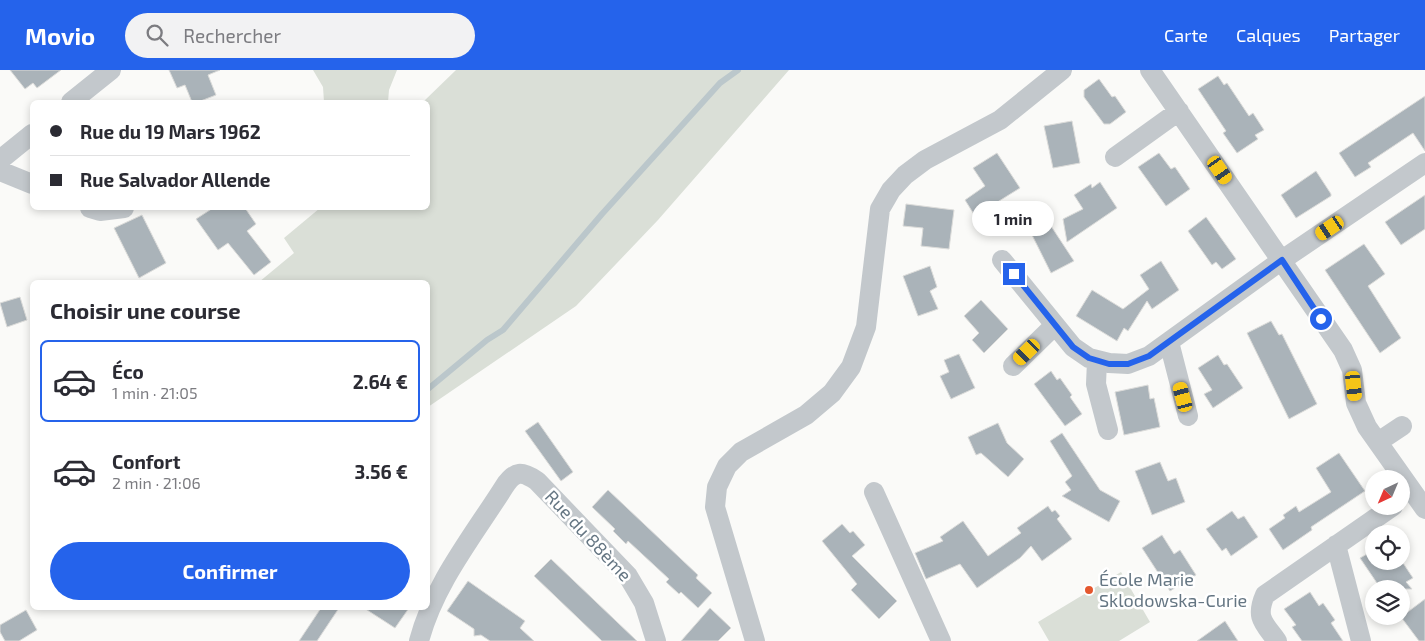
<!DOCTYPE html>
<html lang="fr">
<head>
<meta charset="utf-8">
<style>
	:root { --surface:#fff; --page:#f2f2f3; --text:#2b2b33; --muted:#7c7c81; --line:#e1e1e2; --accent:#2563eb }
	body { margin:0; font-family:"Exo 2",sans-serif; background:var(--page); color:var(--text); height:100vh; display:flex; flex-direction:column; font-size:19px; white-space:nowrap }
	* { box-sizing:border-box; margin:0 }
	p { font-size:16px; color:var(--muted) }
	.icon { flex:none; width:28px; height:28px; fill:none; stroke:currentColor; stroke-width:2; stroke-linecap:round; stroke-linejoin:round }
	.map { position:relative; flex:1; overflow:hidden }
	.side { position:absolute; left:30px; top:210px; width:400px; height:330px; display:flex; flex-direction:column; background:var(--surface); border-radius:8px; box-shadow:0 2px 8px #0003 }
	.side>* { flex:none }
	.top-card { position:absolute; left:30px; top:30px; width:400px; height:110px; border-radius:8px; box-shadow:0 2px 8px #0003; display:grid; align-content:center; height:110px; padding:0 20px; background:var(--surface) }
	.needle { width:32px; rotate:224deg }
	.controls { position:absolute; left:1365px; top:400px; display:grid; gap:10px }
	.controls a { display:grid; place-items:center; width:45px; height:45px; border-radius:50%; background:var(--surface); box-shadow:0 2px 8px #0003; font-size:25px }
	.end { position:absolute; width:22px; height:22px; margin:-11px; border:6px solid #2563eb; background:#fff; box-shadow:0 0 0 2px #fff }
	.from { border-radius:50% }
	.bubble { position:absolute; height:35px; border-radius:18px; background:var(--surface); box-shadow:0 2px 8px #0003; font-size:16px; font-weight:700; line-height:35px; text-align:center }
	.car { position:absolute; width:15px; height:30px; margin:-15px -8px; border-radius:6px; box-shadow:0 0 4px 1px #0007; background:linear-gradient(#f5c518 24%,#345 0 40%,#f5c518 0 76%,#345 0 86%,#f5c518 0) }
	.top-card b { display:flex; align-items:center; gap:18px; height:48px; font-size:19px }
	.top-card b+b { border-top:1px solid var(--line) }
	.top-card i { width:12px; height:12px; background:var(--text) }
	ul { padding:0; list-style:none }
	li { display:flex; align-items:center; gap:15px; height:82px; margin:0 10px 8px; padding:0 10px; border:2px solid transparent; border-radius:8px }
	li div { flex:1 }
	li b { display:block; font-size:19px }
	li em { font-style:normal; font-weight:700 }
	li.on { border-color:var(--accent) }
	li>.icon { width:45px; height:45px; stroke-width:1.5 }
	h2 { padding:0 20px; font-size:22px; line-height:60px }
	.cta { display:flex; gap:10px; margin-top:auto; padding:10px 20px }
	.cta a { flex:1; height:58px; border-radius:30px; background:var(--accent); color:#fff; font-size:20px; font-weight:700; line-height:58px; text-align:center }
	header { display:flex; align-items:center; gap:30px; box-sizing:border-box; height:70px; padding:0 25px; background:var(--accent); color:#fff }
	header strong { font-size:24px }
	nav { display:flex; gap:28px; margin-inline-start:auto; font-size:18px }
	.search { width:350px; height:45px; background:var(--page); display:flex; align-items:center; gap:12px; box-sizing:border-box; padding:0 18px; border-radius:28px; color:var(--muted); font-size:19px }
	.map>svg:first-child { display:block }
</style>
</head>
<body>
<header>
<strong>Movio</strong>
<div class="search"><svg class="icon" aria-label="search" viewBox="0 0 24 24"><circle cx="10" cy="10" r="6"/><path d="M15 15l6 6"/></svg>Rechercher</div>
<nav><a>Carte</a><a>Calques</a><a>Partager</a></nav>
</header>
<div class="map">
<svg width="1425" height="571" viewBox="0 0 1425 571">
	<rect width="100%" height="100%" fill="#fafaf8"/>
	<!-- green -->
	<path fill="#dadfd7" d="M 313,0 L 397,0 L 389,20 L 388,32 L 324,32 L 323,17 Z
		M 456,0 L 789,0 L 658,150 L 576,236 L 428,337 L 428,212 L 259,212 L 294,183 L 284,168 L 320,138 L 428,138 L 428,32 L 423,32 Z
		M 1121,502 L 1150,552 L 1119,571 L 1049,571 L 1038,552 Z"/>
	<g fill="none" stroke-linecap="round" stroke-linejoin="round">
		<!-- stream -->
		<path stroke="#bbc7cb" stroke-width="6" d="M 428,319 L 487,270 L 503,260 L 602,144 L 720,13 L 738,0"/>
	</g>
	<!-- building -->
	<path fill="#aab3b9" stroke="#dcdcda" d="M 10,0 L 61,0 L 37,18 L 33,13 L 25,19 Z
		M 169,0 L 220,0 L 208,5 L 216,25 L 198,32 L 192,32 L 185,15 L 177,18 Z
		M 1218,6 L 1224,15 L 1227,13 L 1249,46 L 1253,43 L 1264,60 L 1255,65 L 1258,69 L 1237,83 L 1223,63 L 1226,61 L 1198,19 Z
		M 1099,9 L 1112,27 L 1115,26 L 1126,42 L 1110,54 L 1104,54 L 1084,27 L 1084,20 Z
		M 1425,26 L 1425,81 L 1413,63 L 1368,93 L 1371,97 L 1355,107 L 1339,83 Z
		M 1072,51 L 1080,93 L 1053,98 L 1044,56 Z
		M 997,83 L 1020,118 L 975,146 L 965,130 L 985,116 L 973,98 Z
		M 1159,83 L 1171,99 L 1175,97 L 1190,119 L 1166,136 L 1138,97 Z
		M 1316,101 L 1331,124 L 1331,126 L 1296,148 L 1281,125 Z
		M 1100,112 L 1117,138 L 1067,172 L 1063,149 L 1083,139 L 1074,125 L 1091,114 L 1092,118 Z
		M 1425,125 L 1425,159 L 1401,175 L 1385,152 Z
		M 906,134 L 954,140 L 949,179 L 921,176 L 923,158 L 903,156 Z
		M 213,138 L 245,138 L 256,154 L 247,161 L 271,192 L 254,205 L 228,173 L 218,180 L 196,149 Z
		M 142,145 L 166,193 L 139,208 L 114,158 Z
		M 1206,147 L 1236,189 L 1222,199 L 1216,192 L 1212,195 L 1188,161 Z
		M 1051,156 L 1074,191 L 1051,203 L 1032,165 Z
		M 1364,174 L 1385,204 L 1368,216 L 1401,268 L 1380,283 L 1325,200 Z
		M 1161,191 L 1179,220 L 1152,239 L 1147,231 L 1128,261 L 1124,258 L 1117,271 L 1076,246 L 1092,220 L 1123,239 L 1149,219 L 1140,205 Z
		M 930,196 L 937,217 L 930,221 L 938,239 L 918,246 L 903,206 Z
		M 20,227 L 27,250 L 7,257 L 0,233 Z
		M 981,230 L 1008,259 L 984,283 L 972,270 L 979,263 L 964,246 Z
		M 1271,251 L 1279,265 L 1282,264 L 1317,334 L 1289,349 L 1247,263 Z
		M 959,284 L 975,318 L 951,329 L 940,306 L 949,302 L 944,290 Z
		M 1218,285 L 1224,295 L 1227,294 L 1243,318 L 1213,338 L 1204,324 L 1212,320 L 1198,298 Z
		M 1051,301 L 1057,310 L 1060,308 L 1072,325 L 1070,327 L 1082,344 L 1065,356 L 1034,314 Z
		M 1148,315 L 1150,329 L 1154,328 L 1160,357 L 1124,365 L 1115,322 Z
		M 538,352 L 573,402 L 561,411 L 525,361 Z
		M 998,353 L 1007,373 L 1024,389 L 1008,407 L 981,383 L 976,385 L 968,367 Z
		M 1062,363 L 1100,420 L 1120,431 L 1109,452 L 1062,426 L 1071,420 L 1065,412 L 1072,406 L 1050,371 Z
		M 1339,383 L 1365,421 L 1311,457 L 1312,460 L 1283,480 L 1269,459 L 1285,448 L 1283,445 L 1296,436 L 1299,442 L 1331,422 L 1316,398 Z
		M 1160,392 L 1168,411 L 1176,408 L 1185,432 L 1152,445 L 1135,401 Z
		M 608,420 L 698,505 L 696,508 L 712,523 L 698,538 L 681,522 L 679,524 L 666,512 L 669,509 L 628,471 L 626,474 L 613,461 L 615,459 L 592,437 Z
		M 1048,436 L 1052,442 L 1055,440 L 1060,446 L 1057,449 L 1072,469 L 1042,491 L 1031,476 L 1020,488 L 977,518 L 960,494 L 926,509 L 915,483 L 943,471 L 940,467 L 963,451 L 988,486 L 1021,463 L 1017,458 Z
		M 1232,441 L 1238,449 L 1244,446 L 1258,467 L 1231,486 L 1226,478 L 1222,481 L 1206,459 Z
		M 842,454 L 850,463 L 853,461 L 865,475 L 852,486 L 897,531 L 879,549 L 851,520 L 857,514 L 822,471 Z
		M 1162,465 L 1174,484 L 1180,480 L 1196,505 L 1170,521 L 1142,478 Z
		M 1374,476 L 1374,491 L 1401,491 L 1401,490 L 1413,508 L 1406,512 L 1412,519 L 1381,519 L 1360,488 L 1369,483 L 1367,481 Z
		M 551,489 L 637,571 L 602,571 L 534,506 Z
		M 468,511 L 525,551 L 520,558 L 534,571 L 490,571 L 481,565 L 474,566 L 474,559 L 447,541 Z
		M 1310,522 L 1319,536 L 1323,533 L 1335,550 L 1331,553 L 1343,571 L 1302,571 L 1292,557 L 1296,555 L 1284,539 Z
		M 1425,529 L 1425,571 L 1419,571 L 1401,547 Z
		M 321,538 L 339,538 L 317,571 L 299,571 Z
		M 364,538 L 409,538 L 395,558 Z
		M 710,538 L 731,558 L 718,571 L 681,571 Z
		M 26,540 L 37,560 L 19,571 L 5,571 L 0,562 L 0,555 Z
		M 1225,551 L 1238,571 L 1197,571 Z"/>
	<g fill="none" stroke-linecap="round" stroke-linejoin="round">
		<!-- minor -->
		<path stroke="#c3c8cc" stroke-width="20" d="M 1150,0 L 1343,280 L 1352,300 L 1356,333 L 1367,357 L 1425,439
			M 71,32 L 111,0
			M 1115,87 L 1179,41
			M 0,90 L 32,64
			M 0,101 L 32,114
			M 90,138 L 100,141 L 124,138
			M 1002,190 L 1073,277 L 1089,288 L 1109,293 L 1128,294 L 1149,286 L 1282,190 L 1425,93
			M 1169,272 L 1188,346
			M 1097,291 L 1096,314 L 1108,360
			M 1013,296 L 1055,255
			M 1378,372 L 1402,356
			M 874,422 L 941,571
			M 1336,475 L 1361,571
			M 419,571 C 434,514 473,466 504,417 C 515,400 522,401 537,411 L 628,506 L 644,533 L 656,571
			M 755,571 L 715,437 L 717,417 L 727,396 L 741,382 L 806,345 L 832,323 L 851,297 L 866,257 L 880,139 L 891,120 L 905,105 L 925,90 L 1000,50 L 1062,0
			M 1277,571 C 1264,553 1255,548 1265,525 L 1393,436"/>
	</g>
	<g fill="none" stroke-linecap="round" stroke-linejoin="round">
		<!-- route -->
		<path stroke="#2563eb" stroke-width="6" d="M 1014,204 L 1073,277 L 1089,288 L 1109,294 L 1128,294 L 1149,286 L 1282,190 L 1321,249"/>
	</g>
	<!-- markers -->
	<circle fill="#e4572e" stroke="#fff" stroke-width="2" cx="1089" cy="520" r="5"/>
	<g text-anchor="middle" stroke-width="5" stroke-linejoin="round" paint-order="stroke">
		<!-- street labels -->
		<g font-size="18" fill="#657683" stroke="#fff">
			<text transform="translate(588 466) rotate(47)" y="6">Rue du 88ème</text>
		</g>
		<!-- poi labels -->
		<g font-size="18" fill="#657683" stroke="#fff" text-anchor="start">
			<text x="1099" y="516">École Marie<tspan x="1099" dy="21">Sklodowska-Curie</tspan></text>
		</g>
	</g>
</svg>
<div class="controls">
<a><svg class="needle" viewBox="-14 -14 28 28"><path d="M0-13l5 13h-10z" fill="#e53935"/><path d="M0 13l5-13h-10z" fill="#7c7c81"/></svg></a>
<a><svg class="icon" aria-label="locate" viewBox="0 0 24 24"><circle cx="12" cy="12" r="6"/><path d="M12 2v4M12 18v4M2 12h4M18 12h4"/></svg></a>
<a><svg class="icon" aria-label="layers" viewBox="0 0 24 24"><path d="M12 4l9 5-9 5-9-5zM3 14l9 5 9-5"/></svg></a>
</div>
<i class="end from" style="left:1321px;top:249px"></i>
<i class="end" style="left:1014px;top:204px"></i>
<div class="bubble" style="left:972px;top:131px;width:82px">1 min</div>
<i class="car" style="left:1220px;top:100px;rotate:145deg"></i>
<i class="car" style="left:1330px;top:158px;rotate:236deg"></i>
<i class="car" style="left:1027px;top:282px;rotate:226deg"></i>
<i class="car" style="left:1354px;top:316px;rotate:174deg"></i>
<i class="car" style="left:1183px;top:327px;rotate:345deg"></i>
<div class="top-card">
<b><i class="from"></i>Rue du 19 Mars 1962</b>
<b><i></i>Rue Salvador Allende</b>
</div>
<section class="side">
<h2>Choisir une course</h2>
<ul>
<li class="on"><svg class="icon" aria-label="car" viewBox="0 0 24 24"><path d="M5 17H2v-5l4-1 3-4h7l3 4 3 1v5h-3M9 17h6M6 11h13"/><circle cx="7" cy="17" r="2"/><circle cx="17" cy="17" r="2"/></svg><div><b>Éco</b><p>1 min · 21:05</p></div><em>2.64 €</em></li>
<li><svg class="icon" aria-label="car" viewBox="0 0 24 24"><path d="M5 17H2v-5l4-1 3-4h7l3 4 3 1v5h-3M9 17h6M6 11h13"/><circle cx="7" cy="17" r="2"/><circle cx="17" cy="17" r="2"/></svg><div><b>Confort</b><p>2 min · 21:06</p></div><em>3.56 €</em></li>
</ul>
<div class="cta"><a>Confirmer</a></div>
</section>
</div>
</body>
</html>
